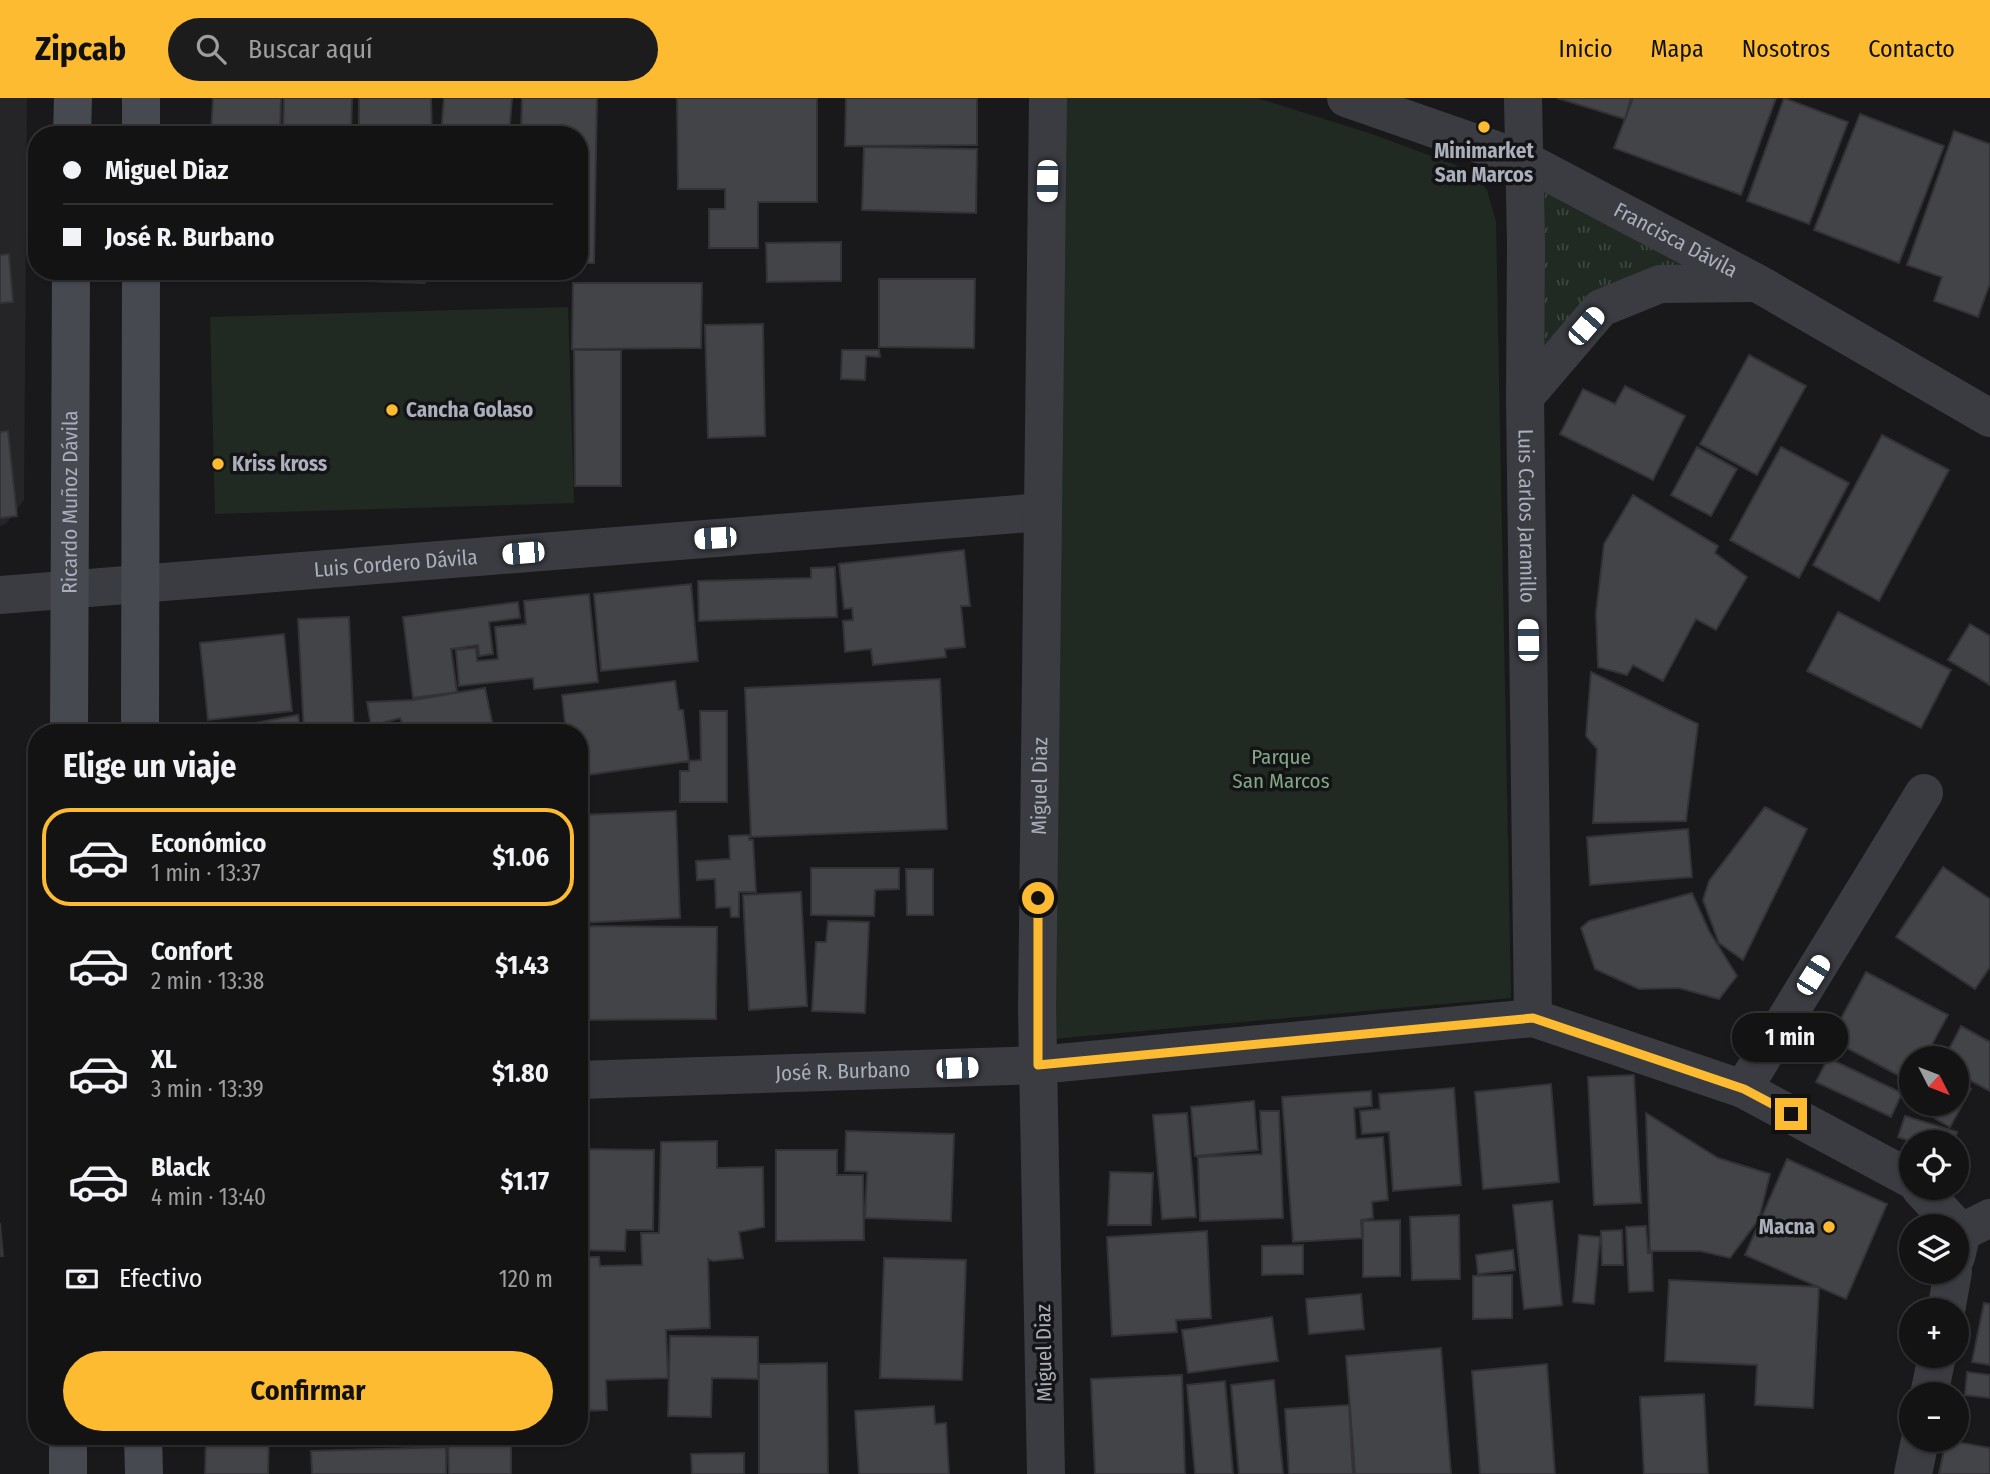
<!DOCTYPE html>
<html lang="es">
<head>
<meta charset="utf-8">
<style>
	:root { --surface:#131314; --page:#1c1c1d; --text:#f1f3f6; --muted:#9d9ea0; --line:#323234; --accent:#fcbb30 }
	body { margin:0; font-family:"Fira Sans Condensed",sans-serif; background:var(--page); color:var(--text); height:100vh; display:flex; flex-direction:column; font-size:26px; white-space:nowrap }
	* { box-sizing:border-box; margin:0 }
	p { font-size:23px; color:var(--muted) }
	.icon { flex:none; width:38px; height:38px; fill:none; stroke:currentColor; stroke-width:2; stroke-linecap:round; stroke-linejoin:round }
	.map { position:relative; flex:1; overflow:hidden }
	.drawer { position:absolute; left:28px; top:626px; width:560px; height:721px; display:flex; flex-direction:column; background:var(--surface); border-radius:28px; box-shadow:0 2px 5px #0004,0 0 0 2px var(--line) }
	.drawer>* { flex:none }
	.top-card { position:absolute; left:28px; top:28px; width:560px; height:154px; border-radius:28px; box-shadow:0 2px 5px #0004,0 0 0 2px var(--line); display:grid; align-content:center; height:154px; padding:0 35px; background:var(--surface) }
	.needle { width:46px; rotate:132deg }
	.tools { position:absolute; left:1899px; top:948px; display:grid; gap:14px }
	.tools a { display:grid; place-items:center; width:70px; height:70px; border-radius:50%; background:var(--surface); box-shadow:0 2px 5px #0004,0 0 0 2px var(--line); font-size:35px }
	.end { position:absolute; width:32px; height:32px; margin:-16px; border:9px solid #fcbb30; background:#111; box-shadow:0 0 0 4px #111 }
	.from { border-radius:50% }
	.bubble { position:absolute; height:49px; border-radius:24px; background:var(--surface); box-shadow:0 2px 5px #0004,0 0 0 2px var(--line); font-size:23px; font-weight:700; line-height:49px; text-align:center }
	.car { position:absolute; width:21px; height:42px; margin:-21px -10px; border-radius:9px; box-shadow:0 0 5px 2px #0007; background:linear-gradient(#fff 24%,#345 0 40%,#fff 0 76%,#345 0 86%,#fff 0) }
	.top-card b { display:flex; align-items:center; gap:24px; height:66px; font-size:26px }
	.top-card b+b { border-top:2px solid var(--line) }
	.top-card i { width:18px; height:18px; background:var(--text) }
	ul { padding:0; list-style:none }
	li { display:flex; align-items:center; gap:21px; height:98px; margin:0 14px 10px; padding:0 21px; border:4px solid transparent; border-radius:28px }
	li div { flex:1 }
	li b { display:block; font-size:26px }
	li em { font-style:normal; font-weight:700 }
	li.current { border-color:var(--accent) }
	li>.icon { width:63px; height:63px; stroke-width:1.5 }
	h2 { padding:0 35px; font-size:32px; line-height:84px }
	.pay { display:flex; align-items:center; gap:18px; height:77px; padding:0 35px; font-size:26px }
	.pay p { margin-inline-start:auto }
	.primary-button { display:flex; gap:14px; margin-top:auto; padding:14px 35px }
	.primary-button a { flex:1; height:80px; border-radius:42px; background:var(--accent); color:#111; font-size:28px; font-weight:700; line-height:80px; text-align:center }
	header { display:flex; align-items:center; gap:42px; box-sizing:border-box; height:98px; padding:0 35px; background:var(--accent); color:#111 }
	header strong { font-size:33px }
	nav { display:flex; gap:38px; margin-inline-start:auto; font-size:24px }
	.search { width:490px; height:63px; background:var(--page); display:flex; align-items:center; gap:18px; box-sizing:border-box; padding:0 24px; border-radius:38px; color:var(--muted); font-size:26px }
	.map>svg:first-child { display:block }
</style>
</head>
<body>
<header>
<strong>Zipcab</strong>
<div class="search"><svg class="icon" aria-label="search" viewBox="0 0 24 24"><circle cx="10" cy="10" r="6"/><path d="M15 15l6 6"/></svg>Buscar aquí</div>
<nav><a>Inicio</a><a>Mapa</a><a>Nosotros</a><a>Contacto</a></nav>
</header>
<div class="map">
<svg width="1990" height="1376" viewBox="0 0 1990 1376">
	<defs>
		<pattern id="grass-tufts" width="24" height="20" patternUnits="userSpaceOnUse" patternTransform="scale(1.75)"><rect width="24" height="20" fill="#202a22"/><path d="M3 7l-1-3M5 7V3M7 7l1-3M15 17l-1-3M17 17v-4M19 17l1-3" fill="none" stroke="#3e4640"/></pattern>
	</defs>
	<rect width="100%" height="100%" fill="#19191b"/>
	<!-- built -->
	<path fill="#252528" d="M 0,0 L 27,0 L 24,402 L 6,426 L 0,428 Z"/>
	<!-- grass -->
	<path fill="url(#grass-tufts)" d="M 1540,88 L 1700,168 L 1537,264 Z"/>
	<!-- park -->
	<path fill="#202a22" d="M 1061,0 L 1257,0 L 1372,36 L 1472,73 L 1487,92 L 1496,124 L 1511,900 L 1052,941 Z
		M 568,209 L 574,405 L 215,416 L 210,219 Z"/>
	<!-- building -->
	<path fill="#434448" stroke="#333337" stroke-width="2" d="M 213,0 L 281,0 L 280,37 L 211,37 Z
		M 284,0 L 352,0 L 351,37 L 283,37 Z
		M 359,0 L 431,0 L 432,37 L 359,37 Z
		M 444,0 L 512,0 L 509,37 L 441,37 Z
		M 522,0 L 597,0 L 594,165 L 579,165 L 579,37 L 521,37 Z
		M 677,0 L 817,0 L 817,104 L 758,104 L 758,150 L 709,150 L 709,111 L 725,111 L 725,91 L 678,91 Z
		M 846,0 L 977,0 L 977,47 L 845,48 Z
		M 1557,0 L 1631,0 L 1625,21 Z
		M 1633,0 L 1776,0 L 1741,97 L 1614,50 Z
		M 1784,0 L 1848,24 L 1809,126 L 1747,103 Z
		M 1860,16 L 1944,48 L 1899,165 L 1814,132 Z
		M 1954,33 L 1990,46 L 1990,185 L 1978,219 L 1934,203 L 1942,179 L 1907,167 Z
		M 864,49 L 977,51 L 976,115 L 862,112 Z
		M 841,144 L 841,183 L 767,184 L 766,145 Z
		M 9,156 L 13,204 L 0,205 L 0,157 Z
		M 224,173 L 321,173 L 321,176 L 224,177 Z
		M 334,173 L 425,173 L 425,185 L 334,182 Z
		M 879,181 L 975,181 L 974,250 L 879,249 Z
		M 573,185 L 702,185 L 701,250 L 572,251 Z
		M 763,226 L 765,338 L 708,340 L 705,227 Z
		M 574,252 L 621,252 L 621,388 L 575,388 Z
		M 842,252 L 879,252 L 880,259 L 866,258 L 865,282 L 841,281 Z
		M 1749,257 L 1806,288 L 1757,377 L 1700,346 Z
		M 1625,288 L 1685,318 L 1653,382 L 1560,336 L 1583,291 L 1615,306 Z
		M 8,333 L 17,418 L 0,420 L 0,334 Z
		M 1882,337 L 1949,372 L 1879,503 L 1813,467 Z
		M 1697,349 L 1737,371 L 1711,418 L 1671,397 Z
		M 1781,349 L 1849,385 L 1799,480 L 1730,442 Z
		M 1633,397 L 1718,448 L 1715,455 L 1747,479 L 1716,532 L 1696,521 L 1663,583 L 1633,567 L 1627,577 L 1598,569 L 1596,515 L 1604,446 Z
		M 964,452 L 970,508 L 961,508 L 965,549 L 945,551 L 946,559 L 873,567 L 871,551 L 845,554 L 843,523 L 853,522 L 852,510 L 844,511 L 839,466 Z
		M 835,469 L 837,519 L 699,523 L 698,483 L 811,480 L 811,470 Z
		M 691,486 L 698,563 L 601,573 L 594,496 Z
		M 589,496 L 598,584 L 534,591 L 533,580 L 459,588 L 456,552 L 476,550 L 477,563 L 498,561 L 495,529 L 526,526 L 524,503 Z
		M 518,504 L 520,520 L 489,524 L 493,556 L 479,558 L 478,547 L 451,551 L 457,594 L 413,600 L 403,519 Z
		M 1838,514 L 1951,572 L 1921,630 L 1807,573 Z
		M 349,519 L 354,635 L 304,635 L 298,521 Z
		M 1970,526 L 1990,538 L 1990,587 L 1948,562 Z
		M 284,536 L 292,613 L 208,622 L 200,545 Z
		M 1591,574 L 1698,626 L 1686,723 L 1593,725 L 1597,651 L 1586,638 Z
		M 940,581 L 947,731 L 751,739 L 745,590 Z
		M 675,583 L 679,612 L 683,612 L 689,663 L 579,678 L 579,635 L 566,635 L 562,597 Z
		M 485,590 L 493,628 L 471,635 L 406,635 L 400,620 L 371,628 L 367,604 L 414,602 Z
		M 700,613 L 727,613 L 727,704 L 680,704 L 680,673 L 689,673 L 689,663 L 701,662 Z
		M 298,617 L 301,635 L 219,635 L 218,632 Z
		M 1765,709 L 1807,731 L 1743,862 L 1719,845 L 1703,802 L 1709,783 Z
		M 676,713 L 680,820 L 579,825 L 579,717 Z
		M 1688,731 L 1692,779 L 1590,787 L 1587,739 Z
		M 749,737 L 749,742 L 753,742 L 756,794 L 739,794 L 739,819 L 731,819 L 730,809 L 716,810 L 715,781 L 697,782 L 696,763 L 730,761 L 729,738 Z
		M 1943,769 L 1990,801 L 1990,869 L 1975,891 L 1896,839 Z
		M 811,770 L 899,770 L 899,791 L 875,792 L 874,818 L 811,817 Z
		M 906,771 L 933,771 L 933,817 L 907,817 Z
		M 801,794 L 807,908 L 749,912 L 743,797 Z
		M 1692,795 L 1709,833 L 1737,878 L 1719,901 L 1679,890 L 1639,891 L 1595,871 L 1581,830 L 1589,823 Z
		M 828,823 L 869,824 L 865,915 L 812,913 L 816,844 L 826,844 Z
		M 579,828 L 717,829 L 716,921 L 579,922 Z
		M 1866,874 L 1948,917 L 1924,961 L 1911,961 L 1911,984 L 1830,941 Z
		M 1961,928 L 1990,944 L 1990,993 L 1956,975 L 1956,961 L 1944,961 Z
		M 1828,960 L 1902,995 L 1891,1019 L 1816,984 Z
		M 1634,977 L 1641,1105 L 1594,1107 L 1588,979 Z
		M 1956,982 L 1971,991 L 1950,1029 L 1905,1003 L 1911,994 L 1911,1006 L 1956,1006 Z
		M 1551,986 L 1559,1084 L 1483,1091 L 1475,994 Z
		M 1454,990 L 1461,1087 L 1393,1093 L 1389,1034 L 1362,1036 L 1360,1013 L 1380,1011 L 1379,996 Z
		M 1371,993 L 1372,1008 L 1354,1010 L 1356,1041 L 1383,1039 L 1388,1102 L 1372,1104 L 1373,1120 L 1361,1122 L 1362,1140 L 1293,1144 L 1282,999 Z
		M 1254,1003 L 1258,1052 L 1195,1058 L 1191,1009 Z
		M 1260,1013 L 1279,1013 L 1283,1120 L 1200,1123 L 1198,1059 L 1262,1056 Z
		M 1187,1015 L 1196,1119 L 1162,1121 L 1153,1017 Z
		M 1646,1015 L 1718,1060 L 1770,1076 L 1759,1121 L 1730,1160 L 1700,1153 L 1650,1153 Z
		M 1905,1018 L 1957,1034 L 1954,1045 L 1916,1045 L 1898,1039 Z
		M 846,1033 L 954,1036 L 951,1123 L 865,1120 L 867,1074 L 845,1073 Z
		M 717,1043 L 717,1070 L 763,1069 L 764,1129 L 739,1134 L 743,1160 L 713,1163 L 708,1161 L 710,1230 L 666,1232 L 668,1280 L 606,1282 L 607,1312 L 579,1313 L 579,1159 L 599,1159 L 600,1168 L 642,1167 L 641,1135 L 659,1135 L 661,1044 Z
		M 579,1051 L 654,1052 L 653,1132 L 626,1132 L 625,1153 L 579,1152 Z
		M 776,1052 L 837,1052 L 837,1077 L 863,1077 L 864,1142 L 776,1143 Z
		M 1787,1061 L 1887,1106 L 1846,1201 L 1745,1157 Z
		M 1110,1074 L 1153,1075 L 1151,1127 L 1108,1127 Z
		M 1552,1103 L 1562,1207 L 1524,1211 L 1513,1107 Z
		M 1459,1117 L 1460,1181 L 1412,1182 L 1410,1119 Z
		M 1400,1122 L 1400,1178 L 1363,1179 L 1363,1123 Z
		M 0,1125 L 3,1158 L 0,1158 Z
		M 1646,1128 L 1648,1155 L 1652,1155 L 1653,1193 L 1629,1194 L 1626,1129 Z
		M 1622,1132 L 1623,1167 L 1602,1167 L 1601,1133 Z
		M 1207,1133 L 1211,1220 L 1176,1222 L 1177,1234 L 1112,1238 L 1107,1139 Z
		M 1579,1137 L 1600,1139 L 1594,1206 L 1573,1204 Z
		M 1303,1147 L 1303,1176 L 1262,1177 L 1262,1148 Z
		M 1513,1152 L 1515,1172 L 1478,1176 L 1476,1157 Z
		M 884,1160 L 966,1162 L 962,1282 L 880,1280 Z
		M 1512,1177 L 1512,1220 L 1473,1221 L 1473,1178 Z
		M 1669,1182 L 1819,1189 L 1813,1310 L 1755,1307 L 1757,1267 L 1665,1263 Z
		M 1361,1196 L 1364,1231 L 1309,1236 L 1306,1201 Z
		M 1984,1205 L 1990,1206 L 1990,1267 L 1972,1264 Z
		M 1272,1219 L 1278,1263 L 1188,1275 L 1182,1232 Z
		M 670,1238 L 758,1239 L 758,1281 L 712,1280 L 711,1319 L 668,1318 Z
		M 1441,1250 L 1451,1376 L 1355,1376 L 1346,1258 Z
		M 827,1265 L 828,1376 L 759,1376 L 759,1266 Z
		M 1547,1266 L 1555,1376 L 1480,1376 L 1472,1273 Z
		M 1967,1274 L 1990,1277 L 1990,1300 L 1965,1297 Z
		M 1182,1277 L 1185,1376 L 1095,1376 L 1091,1281 Z
		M 1274,1282 L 1283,1376 L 1239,1376 L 1231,1287 Z
		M 1225,1283 L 1233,1376 L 1195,1376 L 1187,1287 Z
		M 1704,1296 L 1708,1376 L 1644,1376 L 1640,1299 Z
		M 1349,1307 L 1353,1376 L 1289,1376 L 1285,1311 Z
		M 934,1308 L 935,1326 L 946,1325 L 949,1376 L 859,1376 L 855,1313 Z
		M 206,1339 L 269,1339 L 268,1376 L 205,1376 Z
		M 308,1339 L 557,1339 L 557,1347 L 511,1347 L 511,1376 L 449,1376 L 448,1346 L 308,1347 Z
		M 1946,1342 L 1990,1350 L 1990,1376 L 1939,1376 Z
		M 446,1349 L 446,1376 L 312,1376 L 311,1353 Z
		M 744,1355 L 744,1376 L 692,1376 L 691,1356 Z"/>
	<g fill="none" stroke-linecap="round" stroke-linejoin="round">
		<!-- street -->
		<g stroke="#3b3c42" stroke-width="38">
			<path id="s1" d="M 1346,0 L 1524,62 L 1757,185 L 1990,320"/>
			<path id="s2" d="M 1523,0 L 1526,144 L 1525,299 L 1533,920"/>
			<path d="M 1525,299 L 1601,210 L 1660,186 L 1753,185"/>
			<path id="s3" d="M 0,497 L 1043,414"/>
			<path id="s4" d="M 579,982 L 1038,967 L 1533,920 L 1743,991 L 1911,1081"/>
			<path d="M 1743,991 L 1924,695"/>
			<path d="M 1920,1090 L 1956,1129"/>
			<path d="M 1956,1159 L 1962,1134 L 1990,1120"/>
			<path d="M 1946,1213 L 1953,1174"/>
			<path d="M 1929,1297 L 1937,1258"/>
			<path id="s5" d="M 1046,1376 L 1037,910 L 1048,0"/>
			<path d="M 1913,1376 L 1920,1342"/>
		</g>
		<!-- secondary -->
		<g stroke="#474951" stroke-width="38">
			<path d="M 141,0 L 141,37"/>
			<path d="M 72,37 L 73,0"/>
			<path id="s6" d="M 69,635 L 71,173"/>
			<path d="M 140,635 L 141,173"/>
			<path d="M 68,1339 L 68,1376"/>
			<path d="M 143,1339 L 144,1376"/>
		</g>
	</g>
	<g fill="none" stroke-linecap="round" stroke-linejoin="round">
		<!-- route -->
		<path stroke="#fcbb30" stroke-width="9" d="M 1038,800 L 1038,967 L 1533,920 L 1744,991 L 1791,1016"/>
	</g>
	<!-- markers -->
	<g fill="#fcbb30" stroke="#141416" stroke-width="2.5">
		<circle cx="1484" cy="29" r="7"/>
		<circle cx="392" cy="312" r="7"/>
		<circle cx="218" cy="366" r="7"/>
		<circle cx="1829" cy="1129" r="7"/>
	</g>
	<g text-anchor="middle" stroke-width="7" stroke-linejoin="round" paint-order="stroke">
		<!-- poi labels -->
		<g font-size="21" font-weight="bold" fill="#aaafbb" stroke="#141416" text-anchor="start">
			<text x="1484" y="60" text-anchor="middle">Minimarket<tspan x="1484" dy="24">San Marcos</tspan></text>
			<text x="406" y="319">Cancha Golaso</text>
			<text x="232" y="373">Kriss kross</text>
			<text x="1815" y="1136" text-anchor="end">Macna</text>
		</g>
		<!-- street labels -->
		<g font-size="21" fill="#aaafbb" stroke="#141416">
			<text dy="7" stroke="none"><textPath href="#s1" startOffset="360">Francisca Dávila</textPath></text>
			<text dy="7" stroke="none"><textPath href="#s6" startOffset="231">Ricardo Muñoz Dávila</textPath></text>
			<text dy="7" stroke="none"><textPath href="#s2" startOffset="418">Luis Carlos Jaramillo</textPath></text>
			<text dy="7" stroke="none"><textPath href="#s3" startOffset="397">Luis Cordero Dávila</textPath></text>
			<text dy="7" stroke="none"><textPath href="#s5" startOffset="688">Miguel Diaz</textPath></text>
			<text dy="7" stroke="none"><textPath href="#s4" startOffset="264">José R. Burbano</textPath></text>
			<text transform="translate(1044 1255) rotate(-91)" y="7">Miguel Diaz</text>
		</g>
		<!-- park labels -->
		<g font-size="21" fill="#81a784" stroke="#141416">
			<text x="1281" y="666">Parque<tspan x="1281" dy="24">San Marcos</tspan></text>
		</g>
	</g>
</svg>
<div class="tools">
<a><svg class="needle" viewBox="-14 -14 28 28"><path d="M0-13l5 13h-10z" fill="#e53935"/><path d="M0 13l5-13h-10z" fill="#9d9ea0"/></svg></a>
<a><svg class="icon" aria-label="locate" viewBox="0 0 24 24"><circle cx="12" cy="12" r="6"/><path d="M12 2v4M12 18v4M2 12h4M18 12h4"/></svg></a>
<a><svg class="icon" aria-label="layers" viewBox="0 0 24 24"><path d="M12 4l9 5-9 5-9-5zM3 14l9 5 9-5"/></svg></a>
<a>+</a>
<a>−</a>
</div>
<i class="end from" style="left:1038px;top:800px"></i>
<i class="end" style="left:1791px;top:1016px"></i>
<div class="bubble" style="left:1732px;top:915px;width:116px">1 min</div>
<i class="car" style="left:1047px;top:83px;rotate:181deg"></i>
<i class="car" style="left:1586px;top:228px;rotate:41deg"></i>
<i class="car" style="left:715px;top:440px;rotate:266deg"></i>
<i class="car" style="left:523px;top:455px;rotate:265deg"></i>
<i class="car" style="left:1528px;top:542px;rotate:359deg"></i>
<i class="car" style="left:1813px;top:877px;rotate:32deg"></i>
<i class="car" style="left:957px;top:970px;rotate:88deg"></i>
<div class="top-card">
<b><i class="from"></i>Miguel Diaz</b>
<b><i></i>José R. Burbano</b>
</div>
<section class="drawer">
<h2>Elige un viaje</h2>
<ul>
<li class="current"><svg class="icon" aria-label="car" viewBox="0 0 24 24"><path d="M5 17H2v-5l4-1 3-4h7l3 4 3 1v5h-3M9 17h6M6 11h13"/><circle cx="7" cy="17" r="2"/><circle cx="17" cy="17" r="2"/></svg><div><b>Económico</b><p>1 min · 13:37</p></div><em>$1.06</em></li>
<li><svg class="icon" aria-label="car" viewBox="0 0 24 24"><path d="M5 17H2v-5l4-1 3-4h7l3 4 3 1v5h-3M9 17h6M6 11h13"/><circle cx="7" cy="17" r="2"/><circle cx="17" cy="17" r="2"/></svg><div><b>Confort</b><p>2 min · 13:38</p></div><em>$1.43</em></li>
<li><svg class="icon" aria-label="car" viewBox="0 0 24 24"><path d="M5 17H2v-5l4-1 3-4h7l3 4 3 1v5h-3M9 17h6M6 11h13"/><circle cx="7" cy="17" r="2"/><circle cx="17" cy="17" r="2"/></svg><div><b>XL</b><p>3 min · 13:39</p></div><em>$1.80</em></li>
<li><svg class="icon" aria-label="car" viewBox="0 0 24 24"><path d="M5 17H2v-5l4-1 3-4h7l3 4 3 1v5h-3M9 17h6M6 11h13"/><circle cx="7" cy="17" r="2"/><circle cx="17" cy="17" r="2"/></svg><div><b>Black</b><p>4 min · 13:40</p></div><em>$1.17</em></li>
</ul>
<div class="pay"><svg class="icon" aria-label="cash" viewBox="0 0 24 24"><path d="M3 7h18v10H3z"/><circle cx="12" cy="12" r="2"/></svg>Efectivo<p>120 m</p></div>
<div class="primary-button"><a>Confirmar</a></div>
</section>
</div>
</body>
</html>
